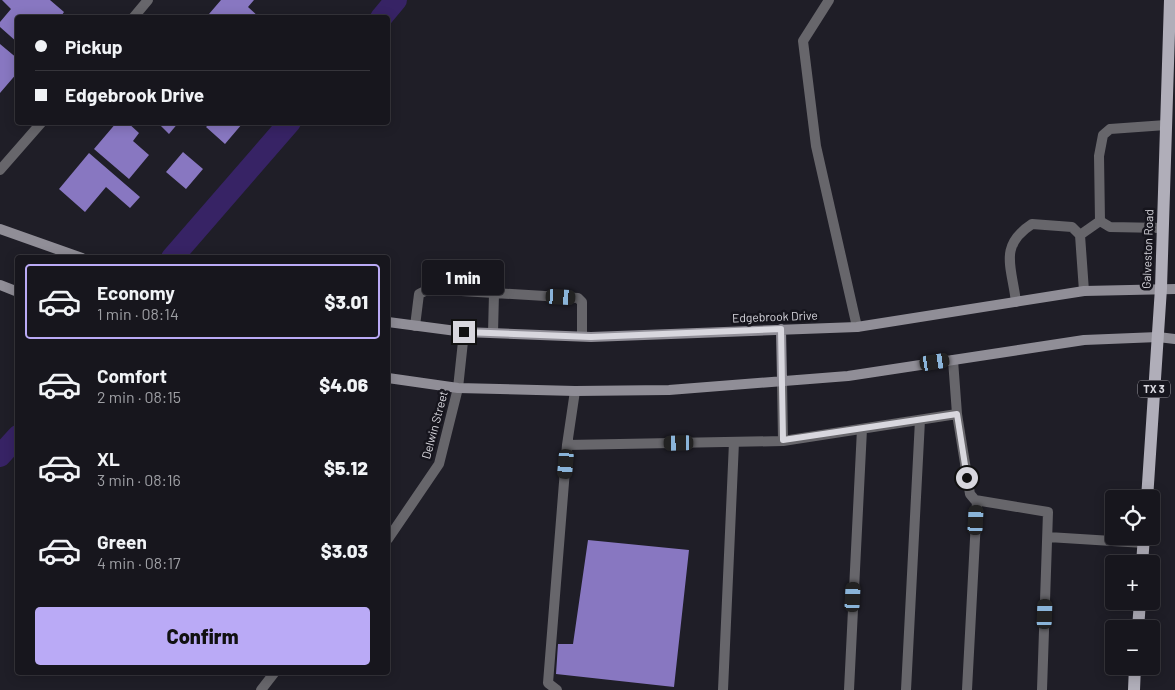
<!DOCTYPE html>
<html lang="en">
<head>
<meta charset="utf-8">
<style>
	:root { --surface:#17161d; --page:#201f26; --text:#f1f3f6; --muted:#9e9fa4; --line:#36353b; --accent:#baaaf6 }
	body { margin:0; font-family:Barlow,sans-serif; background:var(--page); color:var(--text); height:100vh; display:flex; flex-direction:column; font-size:19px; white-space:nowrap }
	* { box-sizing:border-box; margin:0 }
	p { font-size:16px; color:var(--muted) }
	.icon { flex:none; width:28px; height:28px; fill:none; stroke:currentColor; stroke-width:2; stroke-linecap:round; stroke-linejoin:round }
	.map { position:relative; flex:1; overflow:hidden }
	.drawer { position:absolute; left:15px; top:255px; width:375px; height:420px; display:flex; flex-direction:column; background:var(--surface); border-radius:5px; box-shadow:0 2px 12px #0003,0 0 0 1px var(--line) }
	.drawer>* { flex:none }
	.top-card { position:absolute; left:15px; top:15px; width:375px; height:110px; border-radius:5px; box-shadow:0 2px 12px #0003,0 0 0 1px var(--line); display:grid; align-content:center; height:110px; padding:0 20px; background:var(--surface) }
	.buttons { position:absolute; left:1105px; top:490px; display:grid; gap:10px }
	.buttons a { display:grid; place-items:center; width:55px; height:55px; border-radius:5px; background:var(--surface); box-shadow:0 2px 12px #0003,0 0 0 1px var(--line); font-size:25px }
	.end { position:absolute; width:22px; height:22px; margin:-11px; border:6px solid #d8d7de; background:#111; box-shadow:0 0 0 2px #111 }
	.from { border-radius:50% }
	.bubble { position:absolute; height:35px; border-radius:5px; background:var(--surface); box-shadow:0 2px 12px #0003,0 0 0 1px var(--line); font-size:16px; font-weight:800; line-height:35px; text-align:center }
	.car { position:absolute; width:15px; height:30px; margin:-15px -8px; border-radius:6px; box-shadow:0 0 4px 1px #0007; background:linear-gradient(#222 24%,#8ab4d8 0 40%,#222 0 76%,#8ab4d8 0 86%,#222 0) }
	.top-card b { display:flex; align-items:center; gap:18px; height:48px; font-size:19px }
	.top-card b+b { border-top:1px solid var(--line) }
	.top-card i { width:12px; height:12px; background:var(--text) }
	ul { padding:9px 0 0; list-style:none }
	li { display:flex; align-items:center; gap:15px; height:75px; margin:0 10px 8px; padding:0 10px; border:2px solid transparent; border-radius:5px }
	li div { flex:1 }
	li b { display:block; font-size:19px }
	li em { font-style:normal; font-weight:800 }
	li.selected { border-color:var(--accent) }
	li>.icon { width:45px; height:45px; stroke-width:1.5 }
	.action { display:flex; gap:10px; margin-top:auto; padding:10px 20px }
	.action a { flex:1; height:58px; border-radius:5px; background:var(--accent); color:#111; font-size:20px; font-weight:800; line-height:58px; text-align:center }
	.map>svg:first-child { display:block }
</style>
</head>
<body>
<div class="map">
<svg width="1175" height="690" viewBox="0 0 1175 690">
	<rect width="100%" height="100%" fill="#1f1e27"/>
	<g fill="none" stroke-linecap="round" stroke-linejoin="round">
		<!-- canal -->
		<path stroke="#372365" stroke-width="22" d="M 381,18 L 396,0
			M 172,258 L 290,122
			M 0,456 L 18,436"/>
	</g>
	<!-- building -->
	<path fill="#8877c1" d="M 2,0 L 50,0 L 64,12 L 60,18 L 18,18 L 18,43 L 0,27 L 0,22 L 11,9 Z
		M 221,0 L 254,0 L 248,7 L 260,18 L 214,18 L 209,14 Z
		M 0,44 L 18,59 L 18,72 L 0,93 Z
		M 117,122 L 127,122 L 139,133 L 133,141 L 149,155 L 129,179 L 94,149 Z
		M 157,122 L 179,122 L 169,134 Z
		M 211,122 L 241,122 L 242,124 L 225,144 L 206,127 Z
		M 183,152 L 203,169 L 186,189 L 166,172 Z
		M 89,153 L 140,197 L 130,208 L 106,187 L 85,212 L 59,189 Z
		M 588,540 L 689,550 L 674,687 L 556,674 L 558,644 L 573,644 Z"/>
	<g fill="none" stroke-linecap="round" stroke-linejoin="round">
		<!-- lane -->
		<path stroke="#67666b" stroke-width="10" d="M 829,0 L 803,41 L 816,146 L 857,327
			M 1163,228 L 1110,227 L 1100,221 L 1099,156 L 1103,135 L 1110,129 L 1166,125
			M 1080,235 L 1100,221
			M 1016,302 C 1012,267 998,246 1032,224 L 1072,227 L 1080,235 L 1084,291
			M 415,326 L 419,294 L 429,289 L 578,298 L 582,302 L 582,336
			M 493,333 L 494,293
			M 782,380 L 783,441
			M 575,391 L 567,445 L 783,441 L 957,414 L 953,360
			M 957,414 L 970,494 L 975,500 L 1048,512 L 1042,690
			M 1048,537 L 1144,543
			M 557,690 L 548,683 L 567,445
			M 723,690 L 734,442
			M 849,690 L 862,429
			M 906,690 L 920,420
			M 967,690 L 977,501"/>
		<!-- street -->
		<path stroke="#67666b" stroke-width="10" d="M 133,18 L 148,0
			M 0,170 L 42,122
			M 388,539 L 439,464 L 458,388 L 464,332
			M 261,690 L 275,672"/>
		<!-- secondary -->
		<path stroke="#908e97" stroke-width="10" d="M 0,229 L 82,258
			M 0,285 L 18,292
			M 388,322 L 464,332 L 591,337 L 857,327 L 1084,291 L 1175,289
			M 781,329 L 782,380
			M 388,378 L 458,388 L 575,391 L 669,390 L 848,376 L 1084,340 L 1158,337 L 1175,339"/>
		<!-- primary -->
		<path stroke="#b0aeb9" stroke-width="12" d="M 1147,499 L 1161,288 L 1170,0
			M 1142,564 L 1144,536
			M 1138,629 L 1140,601
			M 1134,690 L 1135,666"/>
	</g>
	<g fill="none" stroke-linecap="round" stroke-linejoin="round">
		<!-- route -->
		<path stroke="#d8d7de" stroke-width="6" d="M 464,332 L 591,337 L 781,329 L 783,440 L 957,414 L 967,478"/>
	</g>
	<g text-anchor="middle" stroke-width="5" stroke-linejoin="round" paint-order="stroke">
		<!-- shield labels -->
		<rect fill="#16151d" stroke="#9e9da4" stroke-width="1" x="1138" y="380.5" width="32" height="17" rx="4"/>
		<g font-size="11" font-weight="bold" fill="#d8d7de">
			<text x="1154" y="393">TX 3</text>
		</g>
		<!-- street labels -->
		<g font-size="12" fill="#d8d7de" stroke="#16151d">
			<text transform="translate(1148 249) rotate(-88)" y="4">Galveston Road</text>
			<text transform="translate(775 317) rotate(-2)" y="4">Edgebrook Drive</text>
			<text transform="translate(435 425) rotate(-75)" y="4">Delwin Street</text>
		</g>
	</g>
</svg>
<div class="buttons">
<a><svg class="icon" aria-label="locate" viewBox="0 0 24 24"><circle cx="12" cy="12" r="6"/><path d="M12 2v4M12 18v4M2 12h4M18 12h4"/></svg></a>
<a>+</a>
<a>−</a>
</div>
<i class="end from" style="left:967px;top:478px"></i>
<i class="end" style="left:464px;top:332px"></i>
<div class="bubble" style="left:422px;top:260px;width:82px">1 min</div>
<i class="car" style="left:561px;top:297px;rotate:93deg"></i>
<i class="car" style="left:935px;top:362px;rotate:81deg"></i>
<i class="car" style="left:679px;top:443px;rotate:269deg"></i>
<i class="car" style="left:566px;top:464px;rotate:185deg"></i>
<i class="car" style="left:976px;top:520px;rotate:3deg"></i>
<i class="car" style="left:853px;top:597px;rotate:3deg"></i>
<i class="car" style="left:1045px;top:614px;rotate:2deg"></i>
<div class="top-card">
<b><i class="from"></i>Pickup</b>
<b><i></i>Edgebrook Drive</b>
</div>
<section class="drawer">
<ul>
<li class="selected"><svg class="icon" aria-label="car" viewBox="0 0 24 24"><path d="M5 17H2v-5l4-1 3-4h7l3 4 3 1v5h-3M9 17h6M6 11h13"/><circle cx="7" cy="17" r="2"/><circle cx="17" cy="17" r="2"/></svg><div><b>Economy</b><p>1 min · 08:14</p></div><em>$3.01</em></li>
<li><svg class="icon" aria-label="car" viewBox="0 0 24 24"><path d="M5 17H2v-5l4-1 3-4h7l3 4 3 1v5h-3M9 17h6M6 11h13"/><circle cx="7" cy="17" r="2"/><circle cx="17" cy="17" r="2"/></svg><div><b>Comfort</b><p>2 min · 08:15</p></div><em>$4.06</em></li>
<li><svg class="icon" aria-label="car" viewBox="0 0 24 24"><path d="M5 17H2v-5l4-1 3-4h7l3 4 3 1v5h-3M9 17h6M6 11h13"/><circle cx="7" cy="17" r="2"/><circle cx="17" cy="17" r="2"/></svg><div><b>XL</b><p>3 min · 08:16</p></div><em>$5.12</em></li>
<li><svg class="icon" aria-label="car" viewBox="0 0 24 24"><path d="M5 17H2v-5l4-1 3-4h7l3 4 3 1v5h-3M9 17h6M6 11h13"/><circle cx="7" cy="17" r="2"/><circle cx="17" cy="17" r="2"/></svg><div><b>Green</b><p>4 min · 08:17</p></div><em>$3.03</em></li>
</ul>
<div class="action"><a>Confirm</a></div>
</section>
</div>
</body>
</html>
